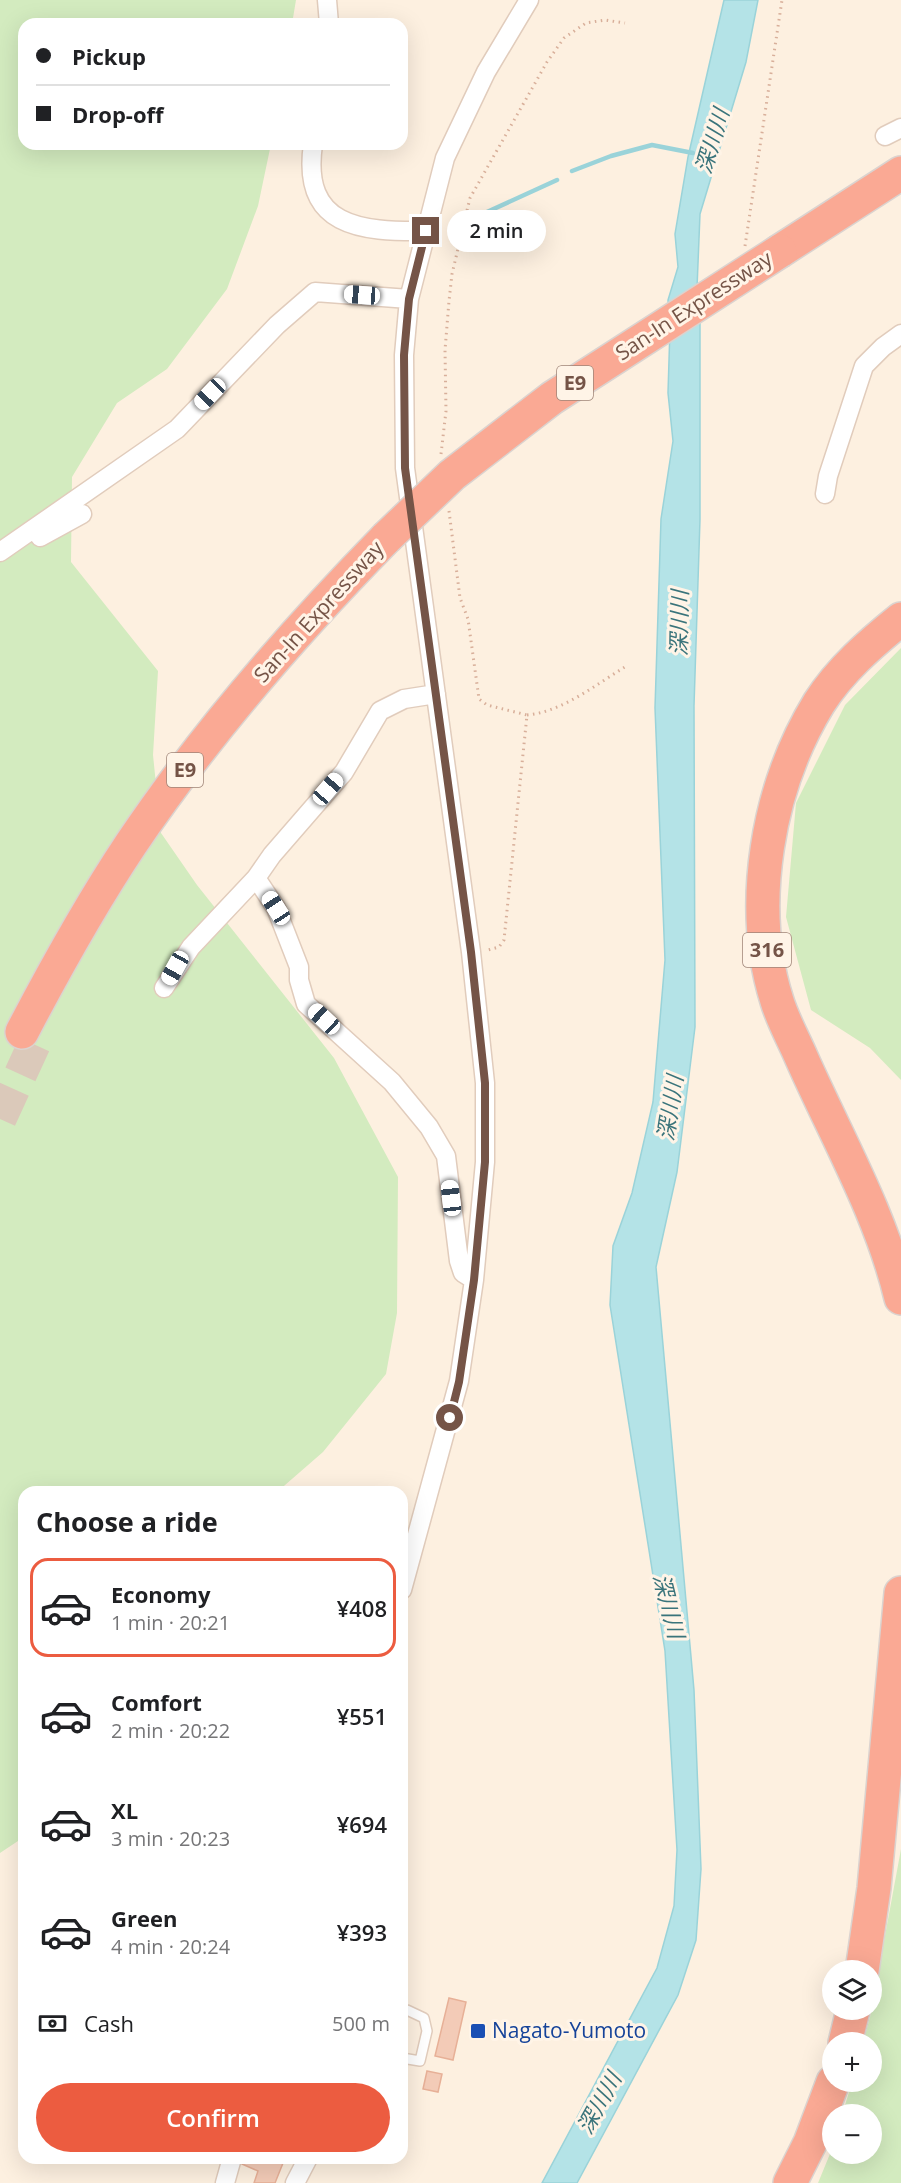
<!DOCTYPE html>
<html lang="en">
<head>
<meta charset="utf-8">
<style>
	:root { --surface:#fff; --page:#f2f2f2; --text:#202124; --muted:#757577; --line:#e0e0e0; --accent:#ec5c40 }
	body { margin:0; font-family:"Open Sans","Noto Sans JP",sans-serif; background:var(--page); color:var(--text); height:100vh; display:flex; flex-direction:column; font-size:22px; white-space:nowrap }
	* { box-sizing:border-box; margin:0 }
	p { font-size:20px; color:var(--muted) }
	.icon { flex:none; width:33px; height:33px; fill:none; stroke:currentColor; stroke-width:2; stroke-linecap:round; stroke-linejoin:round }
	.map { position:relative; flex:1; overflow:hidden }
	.side { position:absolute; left:18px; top:1486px; width:390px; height:678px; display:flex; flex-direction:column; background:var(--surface); border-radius:18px; box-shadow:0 6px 24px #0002 }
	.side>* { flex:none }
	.hud { position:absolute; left:18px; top:18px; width:390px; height:132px; border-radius:18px; box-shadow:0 6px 24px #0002; display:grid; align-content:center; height:132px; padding:0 18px; background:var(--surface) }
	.tools { position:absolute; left:822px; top:1960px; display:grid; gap:12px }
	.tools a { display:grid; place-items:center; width:60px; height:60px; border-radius:50%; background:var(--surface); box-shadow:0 6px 24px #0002; font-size:30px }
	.end { position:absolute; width:27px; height:27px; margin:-14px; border:8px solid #755447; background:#fff; box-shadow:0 0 0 3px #fff }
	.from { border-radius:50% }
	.bubble { position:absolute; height:42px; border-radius:21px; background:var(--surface); box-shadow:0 6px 24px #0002; font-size:20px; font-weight:600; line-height:42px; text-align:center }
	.car { position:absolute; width:18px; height:36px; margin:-18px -9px; border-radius:8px; box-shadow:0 0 4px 2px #0007; background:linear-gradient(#fff 24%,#345 0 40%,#fff 0 76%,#345 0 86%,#fff 0) }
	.hud b { display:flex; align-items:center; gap:21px; height:57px; font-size:22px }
	.hud b+b { border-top:2px solid var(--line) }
	.hud i { width:15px; height:15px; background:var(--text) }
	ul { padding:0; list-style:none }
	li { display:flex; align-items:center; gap:18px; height:99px; margin:0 12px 9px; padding:0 6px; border:3px solid transparent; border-radius:18px }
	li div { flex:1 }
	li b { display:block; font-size:22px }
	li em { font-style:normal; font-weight:600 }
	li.active { border-color:var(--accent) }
	li>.icon { width:54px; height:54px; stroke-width:1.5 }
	h2 { padding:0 18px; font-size:27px; line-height:72px }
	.pay { display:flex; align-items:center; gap:15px; height:66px; padding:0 18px; font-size:22px }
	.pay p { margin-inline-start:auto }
	.action { display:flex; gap:12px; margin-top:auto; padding:12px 18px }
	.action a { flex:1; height:69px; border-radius:36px; background:var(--accent); color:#fff; font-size:24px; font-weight:600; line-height:69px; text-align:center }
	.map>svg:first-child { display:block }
</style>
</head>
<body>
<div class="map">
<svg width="901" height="2183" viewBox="0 0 901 2183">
	<rect width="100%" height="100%" fill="#fdf0e0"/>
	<!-- green -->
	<path fill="#d3ebbf" d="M 0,0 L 296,0 L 292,24 L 24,24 L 24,144 L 271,144 L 258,206 L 227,289 L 167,369 L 117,403 L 72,477 L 71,562 L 158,671 L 153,755 L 161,833 L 197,885 L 334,1058 L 398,1177 L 397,1313 L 386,1374 L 323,1452 L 277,1492 L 24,1492 L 24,1837 L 0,1853 Z
		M 901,648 L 901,1080 L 870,1048 L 811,1010 L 786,917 L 796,803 L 845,705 Z
		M 901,1849 L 901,2183 L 818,2183 L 832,2149 L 832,2154 L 872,2154 L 872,2115 L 842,2115 L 852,2082 L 872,2082 L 872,2043 L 863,2043 L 870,2017 Z"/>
	<!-- water -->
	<path fill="#b4e3e7" stroke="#9ad3d9" stroke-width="1.5" d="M 724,0 L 758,0 L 746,62 L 700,214 L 697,288 L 700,323 L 700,519 L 694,706 L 695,1027 L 677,1172 L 656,1267 L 694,1690 L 701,1869 L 696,1940 L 678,1995 L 577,2183 L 542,2183 L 657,1968 L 674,1906 L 677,1850 L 665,1651 L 610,1305 L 613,1246 L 632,1193 L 653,1102 L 665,960 L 655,708 L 661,519 L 673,441 L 668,393 L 670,328 L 668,300 L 678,267 L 675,234 L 688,157 Z"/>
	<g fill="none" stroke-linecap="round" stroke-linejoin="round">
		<!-- stream -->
		<path stroke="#9ad3d9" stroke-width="4.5" d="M 572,171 L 611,156 L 652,145 L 693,153
			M 476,217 L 557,180"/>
	</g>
	<!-- building -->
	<path fill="#f3cbb7" stroke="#e7b097" stroke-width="1.5" d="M 449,1998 L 466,2002 L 453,2060 L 435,2056 Z
		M 427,2071 L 442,2074 L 438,2092 L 423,2089 Z
		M 243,2158 L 285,2158 L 275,2183 L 254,2183 L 258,2171 L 242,2164 Z"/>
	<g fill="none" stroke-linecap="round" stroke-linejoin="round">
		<!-- highway-tunnel -->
		<path stroke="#dbc9ba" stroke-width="33" stroke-dasharray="33 16" stroke-linecap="butt" d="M 0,1119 L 38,1036"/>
		<defs>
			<path id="lane" d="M 402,2011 L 407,2010 L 424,2018 L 427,2031 L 420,2061 L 402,2058"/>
			<path id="street" d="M 327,0 L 329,24
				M 885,136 L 901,128
				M 313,144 C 301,227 360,232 426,231
				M 825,494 L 828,476 L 864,366 L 883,347 L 901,334
				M 40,537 L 82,514
				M 0,552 L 177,429 L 277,325 L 315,292 L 409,299
				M 256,878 L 276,908 L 299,967 L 299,980 L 306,1004 L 392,1082 L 429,1127 L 446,1156 L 459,1261 L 463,1273 L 474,1280
				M 164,988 L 191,947 L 256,878 L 272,855 L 344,772 L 380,711 L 404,699 L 436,694
				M 402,1590 L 459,1381 L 474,1280 L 485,1162 L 485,1083 L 471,952 L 405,468 L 404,355 L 409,299 L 445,158 L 486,72 L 529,0
				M 225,2183 L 232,2158
				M 295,2183 L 308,2158"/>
			<path id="highway" d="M 780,251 L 901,173
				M 901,619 C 870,644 840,670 819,703 C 767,788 747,906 777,1001 C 783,1021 794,1040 802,1059 C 837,1138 881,1214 901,1298
				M 22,1032 C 56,967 91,904 131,844 C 205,734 294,632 386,538
				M 862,1971 L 874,1888 L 901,1593
				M 845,2043 L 853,2010
				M 790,2183 L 810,2143 L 833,2082"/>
		</defs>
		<!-- lane casing -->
		<use href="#lane" stroke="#e1ccbc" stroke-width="12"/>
		<!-- street casing -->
		<use href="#street" stroke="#e1ccbc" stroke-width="21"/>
		<!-- highway casing -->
		<use href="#highway" stroke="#dbd3cf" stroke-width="36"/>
		<!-- path -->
		<path stroke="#d8af9a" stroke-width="3" stroke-dasharray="1.5 4.5" stroke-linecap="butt" d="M 745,246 L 782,0
			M 441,454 L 446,411 L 445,350 L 449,301 L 452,274 L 470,198 L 547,62 L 564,38 L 586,23 L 605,20 L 625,23
			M 449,511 L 460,598 L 468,619 L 479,699 L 487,705 L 527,715 L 504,940 L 499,947 L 488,950
			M 527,715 C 562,712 595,685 625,667"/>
		<!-- lane -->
		<use href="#lane" stroke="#fff" stroke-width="9"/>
		<!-- street -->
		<use href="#street" stroke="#fff" stroke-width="18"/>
		<!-- highway -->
		<use href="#highway" stroke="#faa994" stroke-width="33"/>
		<defs>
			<path id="highway-bridge" d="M 386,538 L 452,475 L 552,398 L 780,251"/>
		</defs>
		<!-- highway-bridge casing -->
		<use href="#highway-bridge" stroke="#dbd3cf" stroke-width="36" stroke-linecap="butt"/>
		<!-- highway-bridge -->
		<use href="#highway-bridge" stroke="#faa994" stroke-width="33"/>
	</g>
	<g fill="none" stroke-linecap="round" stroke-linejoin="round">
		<!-- route -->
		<path stroke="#755447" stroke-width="8" d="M 426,231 L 409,299 L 404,355 L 405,468 L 471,952 L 485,1083 L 485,1162 L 474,1280 L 459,1382 L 450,1418"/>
	</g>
	<!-- markers -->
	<rect fill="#1a4fb4" stroke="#fff4e7" stroke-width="2" x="470" y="2023" width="16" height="16" rx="3"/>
	<g text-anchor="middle" stroke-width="6" stroke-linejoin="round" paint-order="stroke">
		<!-- shield labels -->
		<g fill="#fff4e7" stroke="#9e8477" stroke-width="1.5">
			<rect x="557" y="366" width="36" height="34" rx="4.5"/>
			<rect x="167" y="753" width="36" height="34" rx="4.5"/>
			<rect x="743" y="933" width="48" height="34" rx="4.5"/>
		</g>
		<g font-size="20" font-weight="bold" fill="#755447">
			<text x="575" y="390">E9</text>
			<text x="185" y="777">E9</text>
			<text x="767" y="957">316</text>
		</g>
		<!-- street labels -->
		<g font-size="21" fill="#755447" stroke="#fff4e7">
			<text transform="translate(694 306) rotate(-33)" y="7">San-In Expressway</text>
			<text transform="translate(319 612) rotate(-48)" y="7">San-In Expressway</text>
		</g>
		<!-- transit labels -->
		<g font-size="21" fill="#164399" stroke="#fff4e7" text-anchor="start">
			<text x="492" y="2038">Nagato-Yumoto</text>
		</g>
		<!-- water labels -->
		<g font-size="22" font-style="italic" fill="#3a747b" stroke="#fff4e7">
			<text transform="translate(712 141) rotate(-73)" y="8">深川川</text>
			<text transform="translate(679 623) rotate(-89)" y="8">深川川</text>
			<text transform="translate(670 1108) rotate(-81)" y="8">深川川</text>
			<text transform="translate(669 1606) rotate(76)" y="8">深川川</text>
			<text transform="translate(599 2103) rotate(-61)" y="8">深川川</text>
		</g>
	</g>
</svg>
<div class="tools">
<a><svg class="icon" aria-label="layers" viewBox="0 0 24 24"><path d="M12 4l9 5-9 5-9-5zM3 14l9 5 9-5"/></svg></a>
<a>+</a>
<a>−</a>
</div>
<i class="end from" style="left:450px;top:1418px"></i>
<i class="end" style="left:426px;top:231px"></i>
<div class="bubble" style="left:447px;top:210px;width:99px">2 min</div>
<i class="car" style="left:362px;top:295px;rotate:274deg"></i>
<i class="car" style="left:210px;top:394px;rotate:224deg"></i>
<i class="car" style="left:328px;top:789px;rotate:41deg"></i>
<i class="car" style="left:276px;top:908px;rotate:327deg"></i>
<i class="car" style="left:175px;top:968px;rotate:209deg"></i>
<i class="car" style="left:324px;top:1019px;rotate:313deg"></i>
<i class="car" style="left:451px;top:1198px;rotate:353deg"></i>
<div class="hud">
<b><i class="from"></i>Pickup</b>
<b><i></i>Drop-off</b>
</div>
<section class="side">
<h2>Choose a ride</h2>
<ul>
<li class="active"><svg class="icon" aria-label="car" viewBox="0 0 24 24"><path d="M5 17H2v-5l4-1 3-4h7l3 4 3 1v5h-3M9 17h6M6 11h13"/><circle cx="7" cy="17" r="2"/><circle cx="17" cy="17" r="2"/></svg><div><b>Economy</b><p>1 min · 20:21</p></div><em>¥408</em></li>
<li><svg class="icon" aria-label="car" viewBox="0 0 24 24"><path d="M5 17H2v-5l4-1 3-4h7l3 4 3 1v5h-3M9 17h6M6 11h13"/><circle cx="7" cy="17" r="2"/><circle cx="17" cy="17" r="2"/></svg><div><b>Comfort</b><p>2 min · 20:22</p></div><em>¥551</em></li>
<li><svg class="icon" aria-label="car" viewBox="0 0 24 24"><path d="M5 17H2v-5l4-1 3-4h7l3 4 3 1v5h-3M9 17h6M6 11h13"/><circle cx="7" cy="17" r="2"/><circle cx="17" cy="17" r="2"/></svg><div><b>XL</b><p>3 min · 20:23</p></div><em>¥694</em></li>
<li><svg class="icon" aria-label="car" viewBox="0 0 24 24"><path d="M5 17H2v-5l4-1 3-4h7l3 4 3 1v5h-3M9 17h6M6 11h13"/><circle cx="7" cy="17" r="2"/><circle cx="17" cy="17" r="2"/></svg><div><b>Green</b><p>4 min · 20:24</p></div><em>¥393</em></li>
</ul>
<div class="pay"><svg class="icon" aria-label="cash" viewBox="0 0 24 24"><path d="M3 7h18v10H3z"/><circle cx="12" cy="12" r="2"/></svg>Cash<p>500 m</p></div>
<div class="action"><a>Confirm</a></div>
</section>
</div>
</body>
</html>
